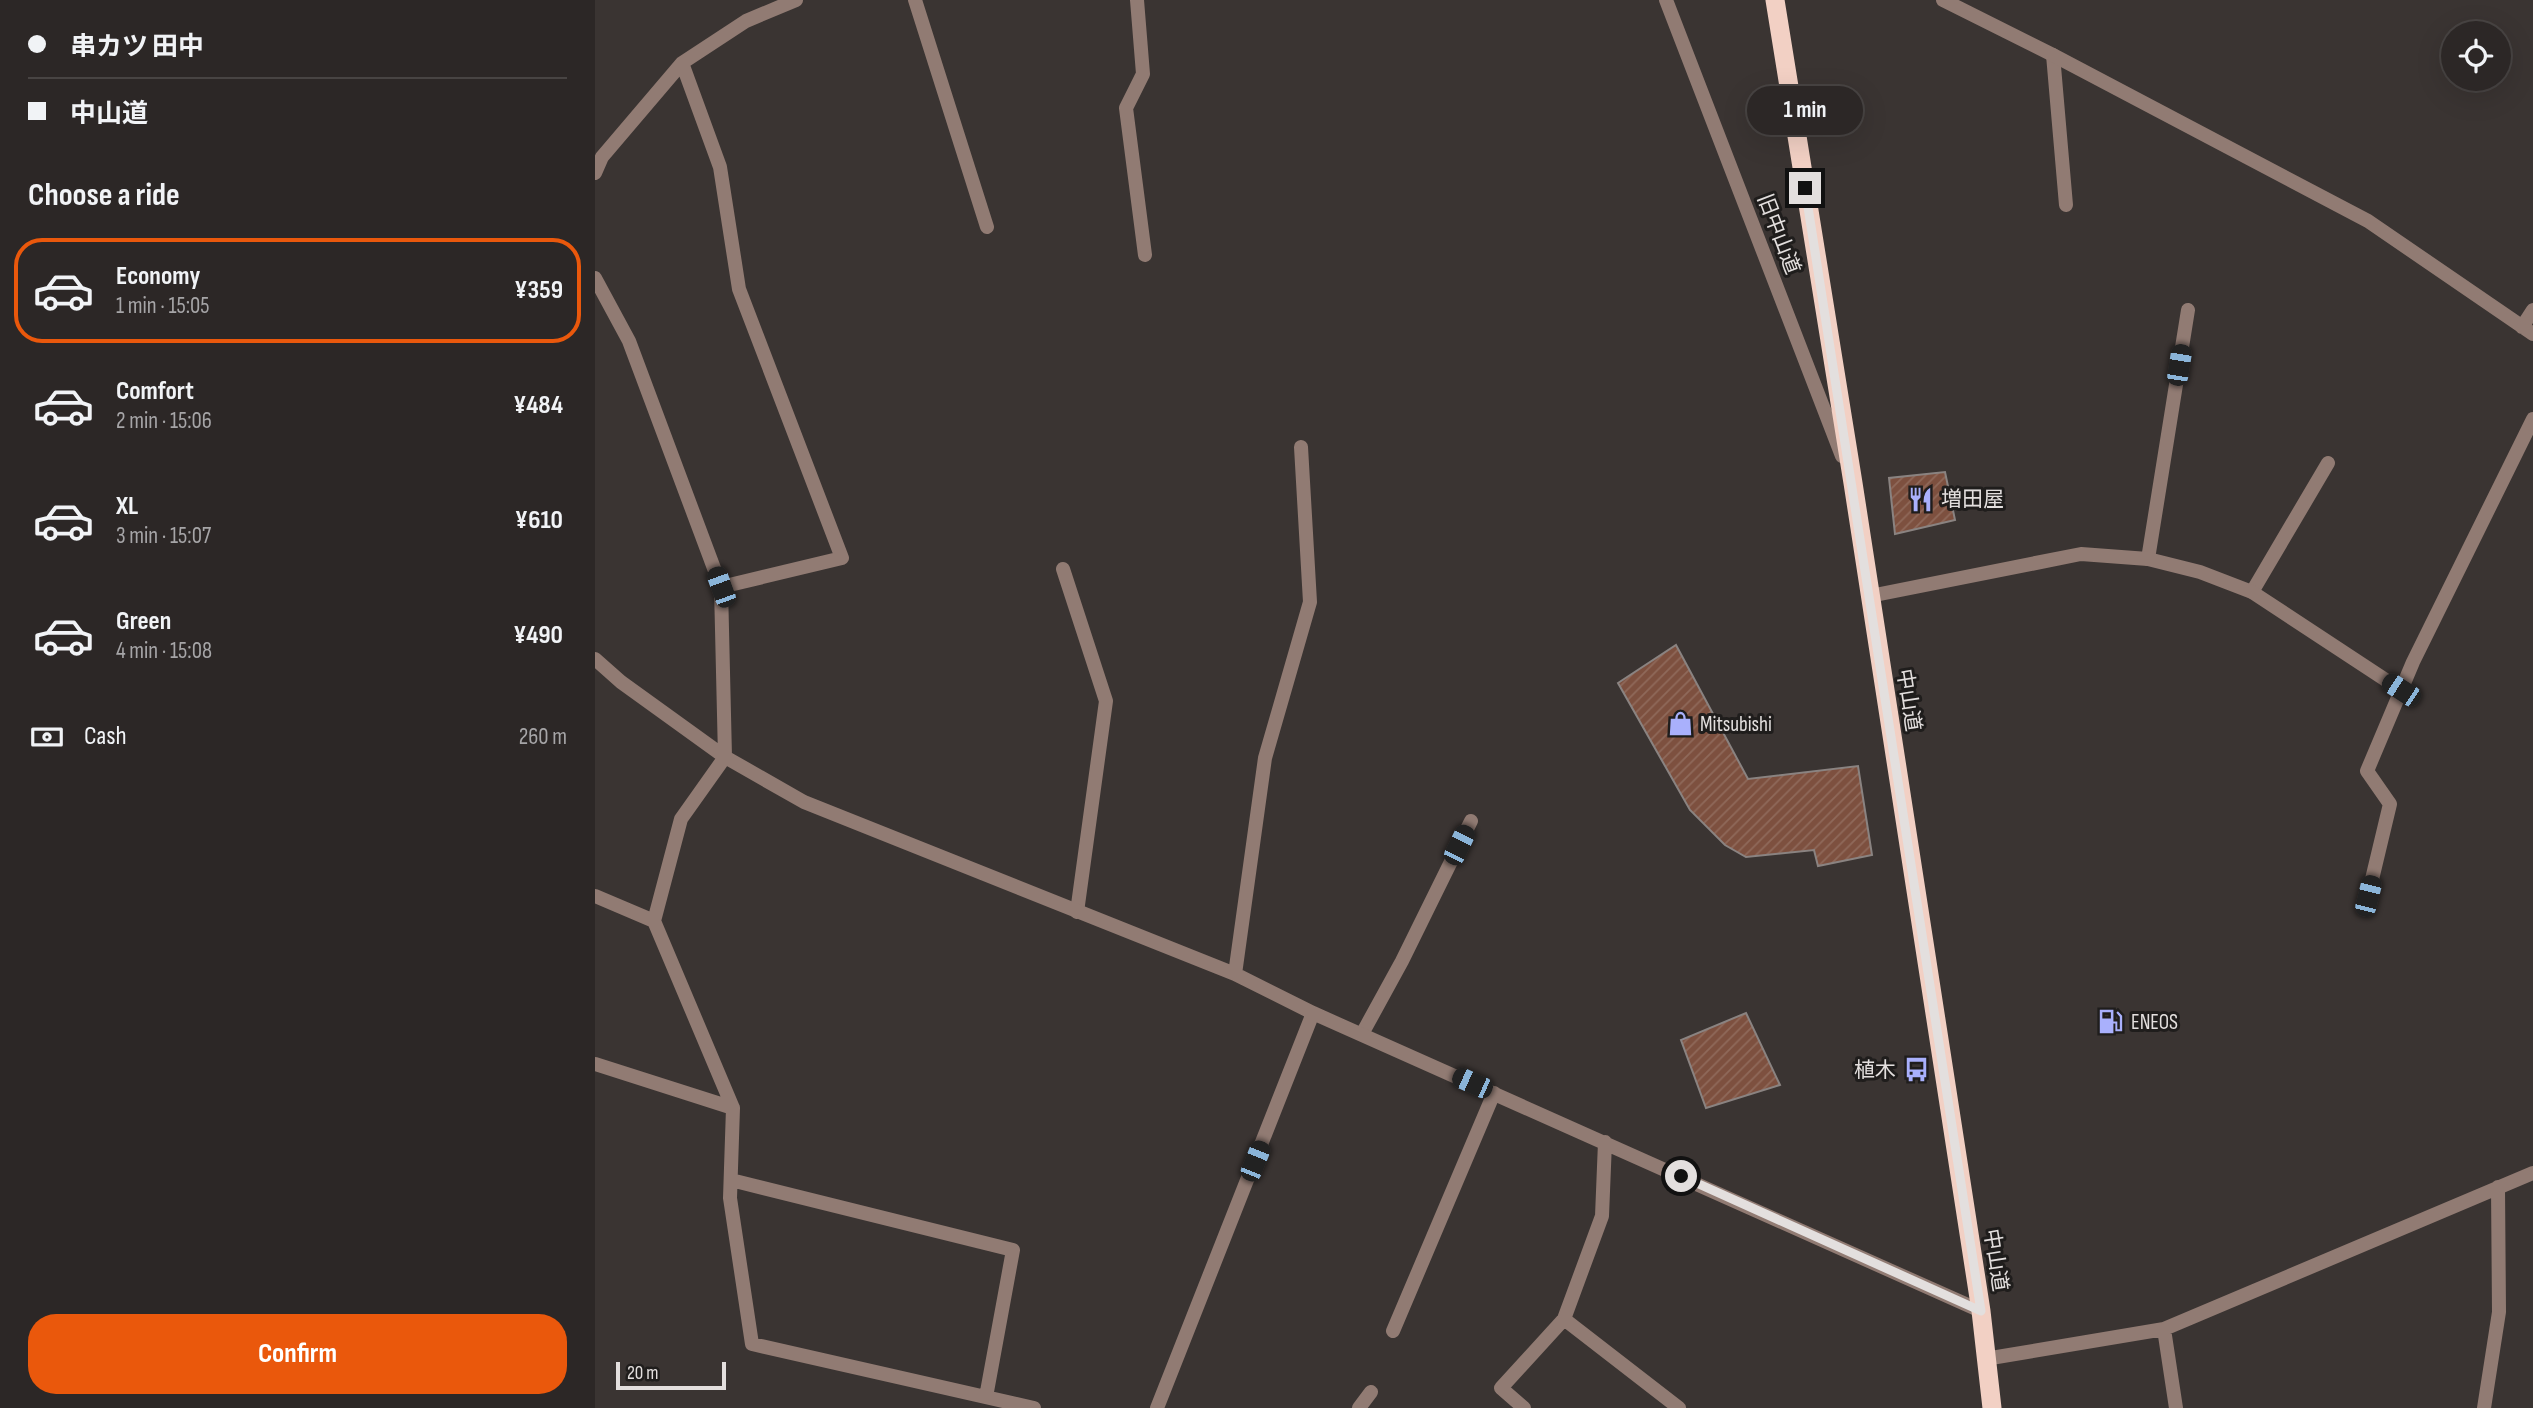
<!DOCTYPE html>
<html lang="en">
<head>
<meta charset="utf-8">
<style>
	:root { --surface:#2c2726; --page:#383332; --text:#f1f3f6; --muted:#a6a5a7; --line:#484443; --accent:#ea580c }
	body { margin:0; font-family:"Sofia Sans Condensed","Noto Sans JP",sans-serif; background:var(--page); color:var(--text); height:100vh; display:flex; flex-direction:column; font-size:26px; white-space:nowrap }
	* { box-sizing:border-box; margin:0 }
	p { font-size:23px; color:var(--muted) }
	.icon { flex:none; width:38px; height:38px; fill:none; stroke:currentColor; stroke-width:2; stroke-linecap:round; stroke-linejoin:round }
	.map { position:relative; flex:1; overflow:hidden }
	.details { display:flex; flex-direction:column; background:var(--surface); width:595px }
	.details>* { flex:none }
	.top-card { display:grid; align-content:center; height:154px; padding:0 28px; background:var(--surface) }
	.controls { position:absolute; left:1846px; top:21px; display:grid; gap:14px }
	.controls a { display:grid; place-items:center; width:70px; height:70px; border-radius:50%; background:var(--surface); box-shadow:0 7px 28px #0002,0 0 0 2px var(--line); font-size:35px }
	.scale { position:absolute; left:21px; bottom:18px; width:110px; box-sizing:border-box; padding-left:7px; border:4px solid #e3dfde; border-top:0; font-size:19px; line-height:24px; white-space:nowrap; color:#e3dfde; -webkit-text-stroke:5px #1f1d1c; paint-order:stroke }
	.end { position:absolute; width:32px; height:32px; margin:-16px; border:9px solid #e3dfde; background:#111; box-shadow:0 0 0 4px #111 }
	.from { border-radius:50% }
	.bubble { position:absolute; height:49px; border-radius:24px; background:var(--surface); box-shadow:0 7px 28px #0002,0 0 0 2px var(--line); font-size:23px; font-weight:700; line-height:49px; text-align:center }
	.car { position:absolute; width:21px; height:42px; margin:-21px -10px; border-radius:9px; box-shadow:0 0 5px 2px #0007; background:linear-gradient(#222 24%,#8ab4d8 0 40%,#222 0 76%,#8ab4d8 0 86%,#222 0) }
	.top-card b { display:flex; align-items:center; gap:24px; height:66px; font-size:26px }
	.top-card b+b { border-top:2px solid var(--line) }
	.top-card i { width:18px; height:18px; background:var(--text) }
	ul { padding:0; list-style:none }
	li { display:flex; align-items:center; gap:21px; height:105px; margin:0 14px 10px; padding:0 14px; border:4px solid transparent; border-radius:28px }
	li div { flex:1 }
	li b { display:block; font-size:26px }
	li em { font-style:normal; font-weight:700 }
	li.on { border-color:var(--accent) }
	li>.icon { width:63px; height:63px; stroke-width:1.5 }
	h2 { padding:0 28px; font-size:32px; line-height:84px }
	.pay { display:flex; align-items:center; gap:18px; height:77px; padding:0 28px; font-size:26px }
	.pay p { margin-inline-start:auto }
	.action { display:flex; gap:14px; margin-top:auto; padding:14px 28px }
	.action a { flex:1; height:80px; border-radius:28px; background:var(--accent); color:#fff; font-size:28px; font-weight:700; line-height:80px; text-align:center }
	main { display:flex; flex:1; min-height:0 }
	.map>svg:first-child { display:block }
</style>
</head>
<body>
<main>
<section class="details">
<div class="top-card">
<b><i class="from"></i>串カツ 田中</b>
<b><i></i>中山道</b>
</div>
<h2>Choose a ride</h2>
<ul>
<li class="on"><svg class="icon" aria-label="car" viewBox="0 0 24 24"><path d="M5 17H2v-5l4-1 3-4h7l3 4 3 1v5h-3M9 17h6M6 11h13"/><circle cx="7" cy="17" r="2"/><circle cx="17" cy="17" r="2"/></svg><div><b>Economy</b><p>1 min · 15:05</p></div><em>¥359</em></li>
<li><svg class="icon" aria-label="car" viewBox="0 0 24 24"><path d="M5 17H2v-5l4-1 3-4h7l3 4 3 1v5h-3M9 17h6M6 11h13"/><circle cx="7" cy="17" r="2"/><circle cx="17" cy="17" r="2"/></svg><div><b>Comfort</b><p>2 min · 15:06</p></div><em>¥484</em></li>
<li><svg class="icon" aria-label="car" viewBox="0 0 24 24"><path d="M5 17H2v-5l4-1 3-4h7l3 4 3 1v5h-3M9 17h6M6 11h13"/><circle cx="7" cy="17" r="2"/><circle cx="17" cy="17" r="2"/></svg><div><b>XL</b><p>3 min · 15:07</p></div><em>¥610</em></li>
<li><svg class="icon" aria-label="car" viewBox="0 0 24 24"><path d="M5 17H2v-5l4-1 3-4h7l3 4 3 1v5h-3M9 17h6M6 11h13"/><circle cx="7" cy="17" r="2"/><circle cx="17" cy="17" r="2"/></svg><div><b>Green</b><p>4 min · 15:08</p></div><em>¥490</em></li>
</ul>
<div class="pay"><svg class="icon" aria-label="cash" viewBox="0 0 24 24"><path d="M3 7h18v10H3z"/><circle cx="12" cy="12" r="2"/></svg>Cash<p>260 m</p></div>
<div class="action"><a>Confirm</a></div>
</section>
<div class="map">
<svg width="1938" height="1408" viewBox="0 0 1938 1408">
	<defs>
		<pattern id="building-hatch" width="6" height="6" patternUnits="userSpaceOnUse" patternTransform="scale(1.75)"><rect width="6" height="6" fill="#7d503f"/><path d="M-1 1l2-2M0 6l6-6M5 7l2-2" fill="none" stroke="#8f695a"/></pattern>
	</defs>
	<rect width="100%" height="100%" fill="#3a3432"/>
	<!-- building -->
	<path fill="url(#building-hatch)" stroke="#8a8381" stroke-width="2" d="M 1350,472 L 1360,520 L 1300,534 L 1294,478 Z
		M 1081,645 L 1153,779 L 1263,766 L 1277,855 L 1223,866 L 1219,850 L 1151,857 L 1130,845 L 1095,810 L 1023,683 Z
		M 1151,1013 L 1185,1085 L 1111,1108 L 1086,1040 Z"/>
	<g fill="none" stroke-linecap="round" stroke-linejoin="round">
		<!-- service -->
		<path stroke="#917b73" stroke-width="14" d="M 320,0 L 392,227
			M 542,0 L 548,74 L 531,108 L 550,255
			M 1458,55 L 1471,205
			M 1553,559 L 1593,310
			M 468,569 L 511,701 L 482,912
			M 1657,592 L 1733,463
			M 767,1034 L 807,961 L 876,821
			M 798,1331 L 899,1093"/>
		<!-- minor -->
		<path stroke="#917b73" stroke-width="14" d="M 1071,0 L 1247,456
			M 1348,0 L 1458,55 L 1773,221 L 1938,334
			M 87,63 L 125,167 L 144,289 L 247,558 L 126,587
			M 0,173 L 7,157 L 87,63 L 151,21 L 201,0
			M 0,278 L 34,341 L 126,587 L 130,757 L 86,819 L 59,921 L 0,896
			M 1927,327 L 1938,310
			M 1275,596 L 1486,554 L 1553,559 L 1605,572 L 1657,592 L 1806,690
			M 0,659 L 26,682 L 130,757 L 209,802 L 640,974 L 718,1013 L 1386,1311
			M 1773,896 L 1795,804 L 1772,771 L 1818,662 L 1938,419
			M 59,921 L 138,1108
			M 640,974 L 670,758 L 715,602 L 706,447
			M 0,1064 L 138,1108 L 135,1198 L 157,1344 L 439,1408
			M 136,1180 L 418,1250 L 391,1397
			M 969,1319 L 1084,1408
			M 1569,1329 L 1581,1408
			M 1390,1359 L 1569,1329 L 1938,1173
			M 562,1408 L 718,1013
			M 764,1408 L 776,1392
			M 929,1408 L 906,1388 L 969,1319 L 1007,1216 L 1010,1142
			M 1889,1408 L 1904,1312 L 1903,1187"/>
		<!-- trunk -->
		<path stroke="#f2d0c4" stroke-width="19" d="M 1180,0 L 1258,483 L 1386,1311 L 1397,1408"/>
	</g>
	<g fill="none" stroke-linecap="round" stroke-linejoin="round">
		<!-- route -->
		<path stroke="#e3dfde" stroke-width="9" d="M 1086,1176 L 1386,1311 L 1210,188"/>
	</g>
	<!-- icons -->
	<defs>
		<symbol id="restaurant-bare" viewBox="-9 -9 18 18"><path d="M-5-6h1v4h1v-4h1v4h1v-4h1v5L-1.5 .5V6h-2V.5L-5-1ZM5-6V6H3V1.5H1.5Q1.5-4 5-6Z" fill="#a9b0fc" stroke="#1f1d1c" stroke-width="2.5" paint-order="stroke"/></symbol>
		<symbol id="shop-bare" viewBox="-9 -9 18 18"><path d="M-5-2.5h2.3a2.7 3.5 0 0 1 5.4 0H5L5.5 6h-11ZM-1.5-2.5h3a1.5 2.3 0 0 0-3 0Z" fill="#a9b0fc" stroke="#1f1d1c" stroke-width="2.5" paint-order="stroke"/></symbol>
		<symbol id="fuel-bare" viewBox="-9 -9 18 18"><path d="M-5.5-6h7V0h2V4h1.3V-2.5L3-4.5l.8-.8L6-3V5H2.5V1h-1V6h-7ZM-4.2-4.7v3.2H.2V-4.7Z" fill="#a9b0fc" stroke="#1f1d1c" stroke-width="2.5" paint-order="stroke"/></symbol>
		<symbol id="bus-bare" viewBox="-9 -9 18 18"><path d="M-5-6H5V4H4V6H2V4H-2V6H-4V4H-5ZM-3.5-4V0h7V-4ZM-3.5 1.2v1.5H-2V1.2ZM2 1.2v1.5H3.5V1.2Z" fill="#a9b0fc" stroke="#1f1d1c" stroke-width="2.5" paint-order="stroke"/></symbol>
	</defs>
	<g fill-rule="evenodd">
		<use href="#restaurant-bare" x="1308" y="482" width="35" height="35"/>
		<use href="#shop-bare" x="1068" y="706" width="35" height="35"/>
		<use href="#fuel-bare" x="1498" y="1004" width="35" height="35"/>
		<use href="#bus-bare" x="1304" y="1052" width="35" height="35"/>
	</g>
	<g text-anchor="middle" stroke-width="6" stroke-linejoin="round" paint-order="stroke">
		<!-- street labels -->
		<g font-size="21" fill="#e3dfde" stroke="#1f1d1c">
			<text transform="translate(1184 234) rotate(69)" y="7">旧中山道</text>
			<text transform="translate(1314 700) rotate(81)" y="7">中山道</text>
			<text transform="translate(1401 1260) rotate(81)" y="7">中山道</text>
		</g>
		<!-- poi labels -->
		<g font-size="21" fill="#e3dfde" stroke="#1f1d1c" text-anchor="start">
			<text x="1346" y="506">増田屋</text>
			<text x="1105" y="731">Mitsubishi</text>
			<text x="1536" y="1029">ENEOS</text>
			<text x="1301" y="1077" text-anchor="end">植木</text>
		</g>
	</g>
</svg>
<div class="controls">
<a><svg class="icon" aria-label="locate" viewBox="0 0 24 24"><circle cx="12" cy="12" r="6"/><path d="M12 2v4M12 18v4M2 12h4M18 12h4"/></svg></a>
</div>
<div class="scale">20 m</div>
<i class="end from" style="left:1086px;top:1176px"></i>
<i class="end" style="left:1210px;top:188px"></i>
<div class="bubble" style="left:1152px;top:86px;width:116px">1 min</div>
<i class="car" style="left:1584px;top:365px;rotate:9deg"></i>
<i class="car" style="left:126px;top:587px;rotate:340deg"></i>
<i class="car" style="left:1806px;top:690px;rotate:303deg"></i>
<i class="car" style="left:864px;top:845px;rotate:26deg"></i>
<i class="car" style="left:1773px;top:896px;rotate:14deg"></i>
<i class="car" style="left:877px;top:1083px;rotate:294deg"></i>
<i class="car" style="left:660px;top:1161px;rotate:22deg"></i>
</div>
</main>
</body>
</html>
